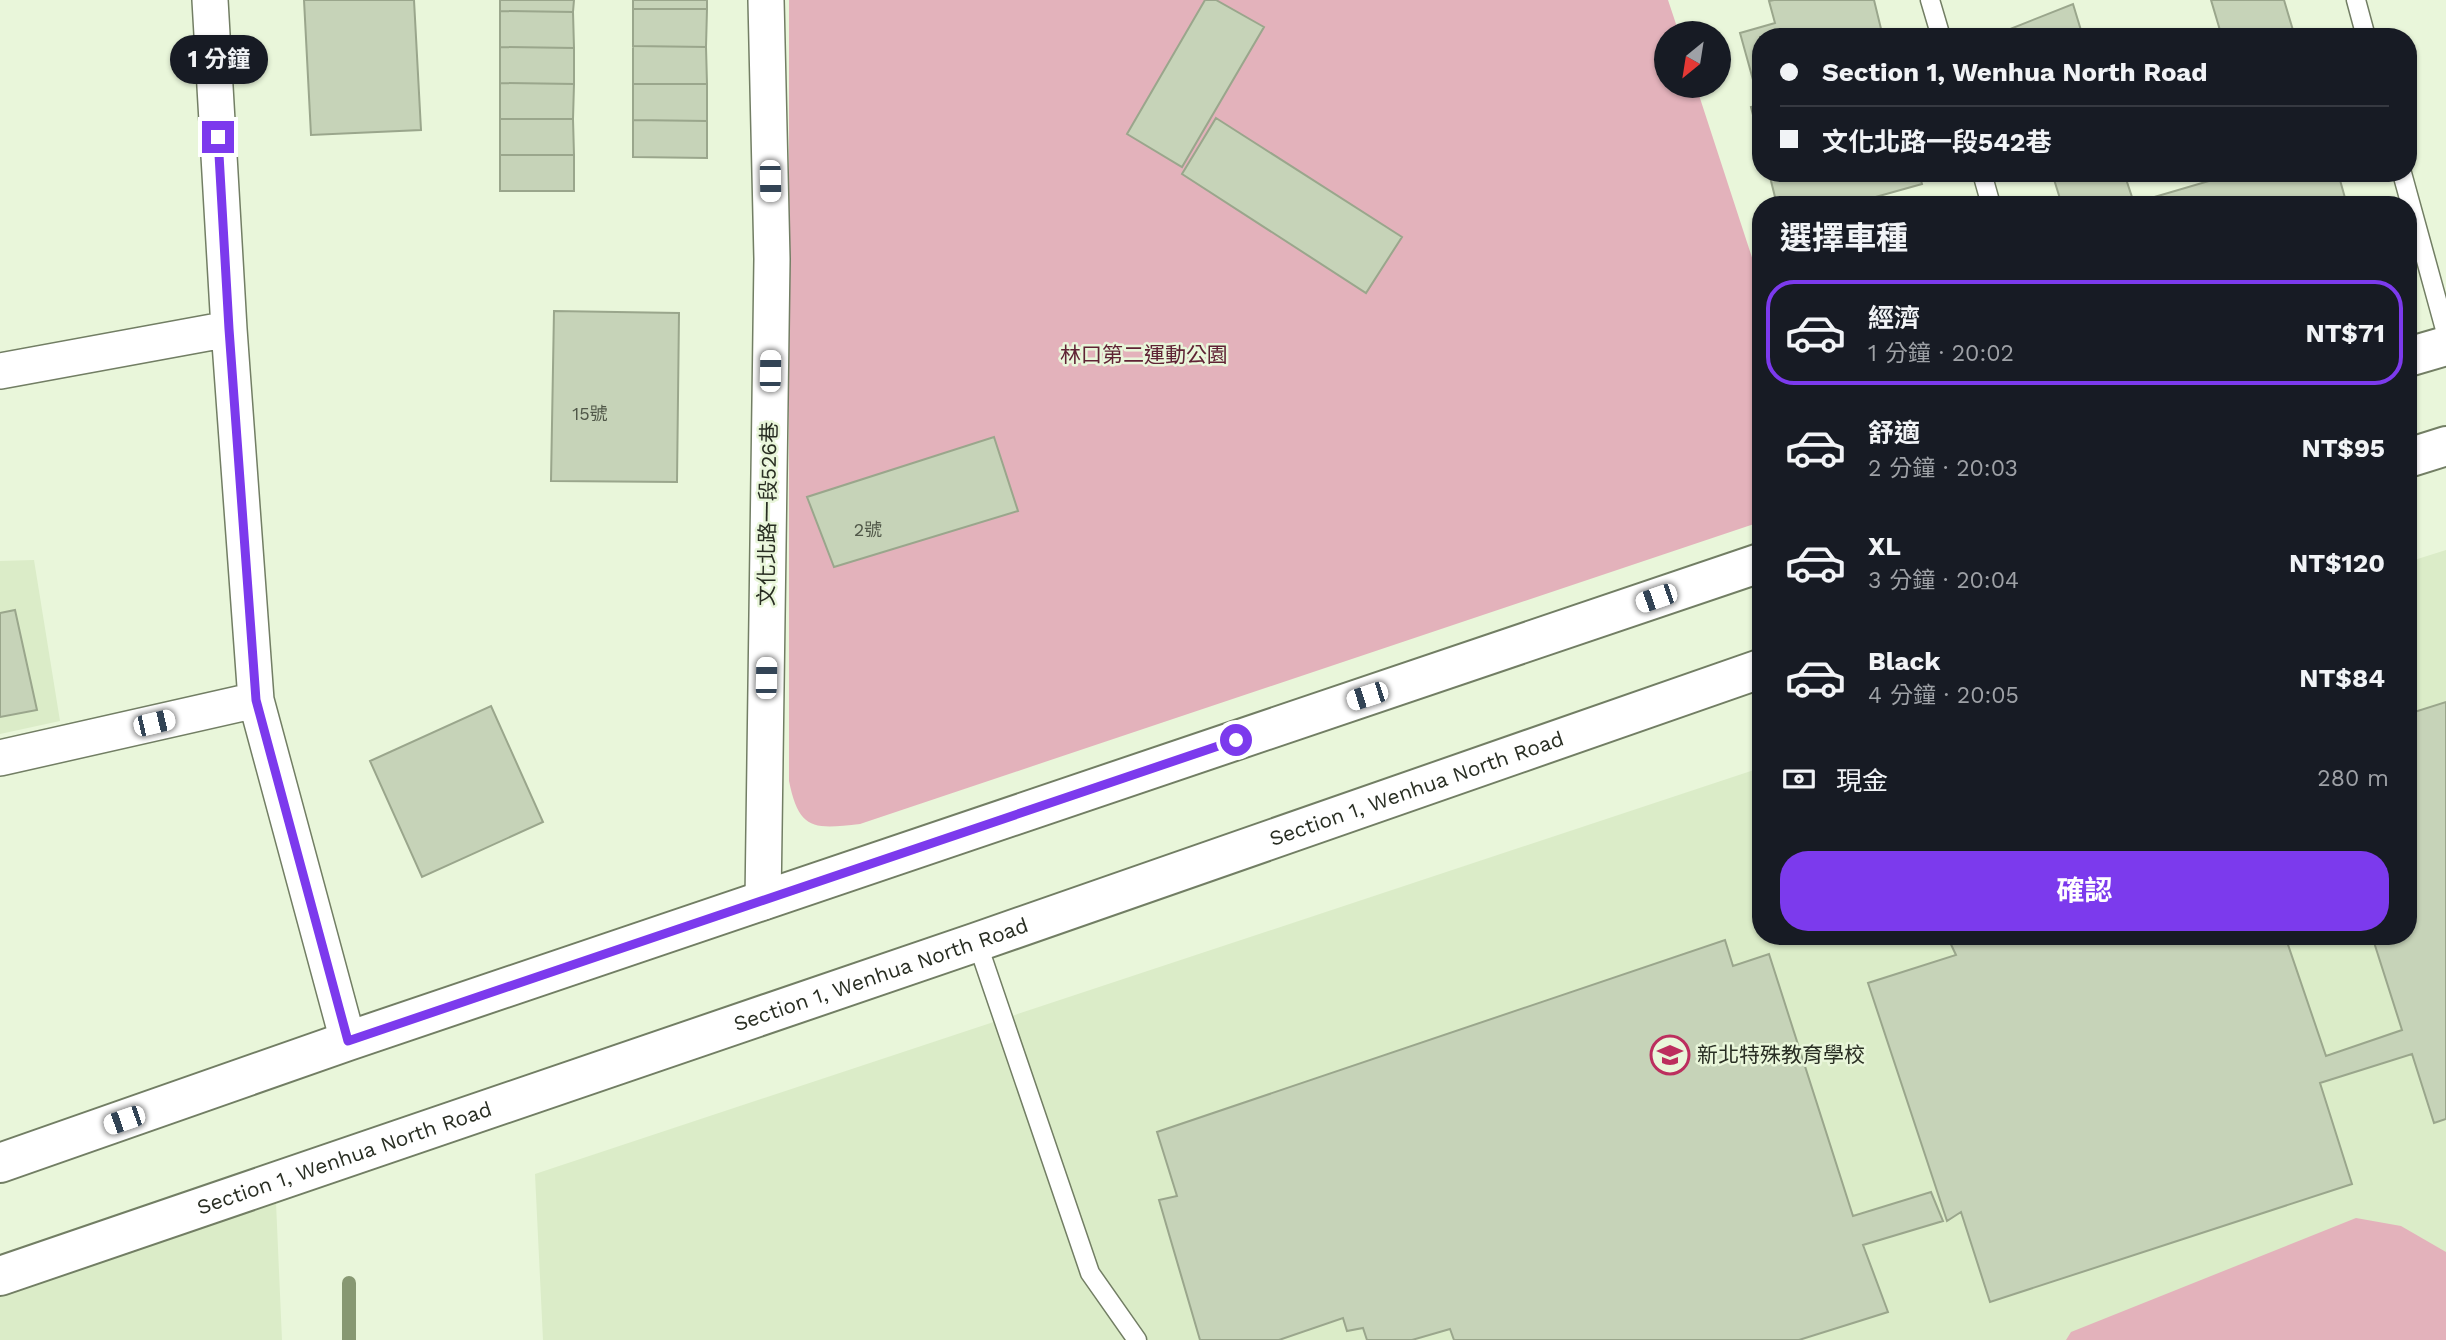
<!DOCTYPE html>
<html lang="zh-TW">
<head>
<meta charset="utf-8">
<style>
	:root { --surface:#171b24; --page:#242831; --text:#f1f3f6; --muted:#9ea1a6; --line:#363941; --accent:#7c3aed }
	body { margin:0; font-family:"Work Sans","Noto Sans TC",sans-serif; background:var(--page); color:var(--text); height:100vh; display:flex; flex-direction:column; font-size:26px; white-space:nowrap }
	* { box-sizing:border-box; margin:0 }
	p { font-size:23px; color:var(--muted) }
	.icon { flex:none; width:38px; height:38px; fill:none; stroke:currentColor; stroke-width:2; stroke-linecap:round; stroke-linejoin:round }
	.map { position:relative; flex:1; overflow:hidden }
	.drawer { position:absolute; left:1752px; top:196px; width:665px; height:749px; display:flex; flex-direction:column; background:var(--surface); border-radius:28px; box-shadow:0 2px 5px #0004 }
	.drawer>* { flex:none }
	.guide { position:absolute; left:1752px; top:28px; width:665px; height:154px; border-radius:28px; box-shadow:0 2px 5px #0004; display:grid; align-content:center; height:154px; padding:0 28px; background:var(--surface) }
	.needle { width:46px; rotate:210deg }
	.fabs { position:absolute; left:1654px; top:21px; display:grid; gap:14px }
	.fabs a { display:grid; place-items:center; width:77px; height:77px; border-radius:50%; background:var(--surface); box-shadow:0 2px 5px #0004; font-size:35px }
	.end { position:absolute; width:32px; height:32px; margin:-16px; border:9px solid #7c3aed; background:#fff; box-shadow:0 0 0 4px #fff }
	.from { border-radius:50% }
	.bubble { position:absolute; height:49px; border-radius:24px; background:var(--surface); box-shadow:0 2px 5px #0004; font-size:23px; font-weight:700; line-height:49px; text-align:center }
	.car { position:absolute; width:21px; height:42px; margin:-21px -10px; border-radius:9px; box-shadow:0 0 5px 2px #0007; background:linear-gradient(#fff 24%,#345 0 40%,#fff 0 76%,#345 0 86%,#fff 0) }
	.guide b { display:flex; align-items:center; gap:24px; height:66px; font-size:26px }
	.guide b+b { border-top:2px solid var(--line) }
	.guide i { width:18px; height:18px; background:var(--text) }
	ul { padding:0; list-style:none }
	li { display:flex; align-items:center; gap:21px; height:105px; margin:0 14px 10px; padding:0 14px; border:4px solid transparent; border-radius:28px }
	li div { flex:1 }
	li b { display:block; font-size:26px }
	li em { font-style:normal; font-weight:700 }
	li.current { border-color:var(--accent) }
	li>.icon { width:63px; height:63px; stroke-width:1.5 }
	h2 { padding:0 28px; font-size:32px; line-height:84px }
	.pay { display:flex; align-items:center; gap:18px; height:77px; padding:0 28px; font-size:26px }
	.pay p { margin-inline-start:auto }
	.button { display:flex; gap:14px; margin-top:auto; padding:14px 28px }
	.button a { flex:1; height:80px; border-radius:28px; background:var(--accent); color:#fff; font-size:28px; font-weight:700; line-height:80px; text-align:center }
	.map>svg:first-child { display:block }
</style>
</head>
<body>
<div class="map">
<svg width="2446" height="1340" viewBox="0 0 2446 1340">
	<rect width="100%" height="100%" fill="#e9f6da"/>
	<!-- built -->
	<path fill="#dbecc8" d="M 2446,550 L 2446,1340 L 543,1340 L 535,1174 L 1760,768 L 1760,936 L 2408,936 L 2408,562 Z
		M 34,560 L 60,721 L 0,734 L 0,561 Z
		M 275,1179 L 282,1340 L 0,1340 L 0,1282 Z"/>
	<!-- green -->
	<path fill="#e3b2bb" d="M 789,0 L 1668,0 L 1679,33 L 1666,33 L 1666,86 L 1696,86 L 1760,282 L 1760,522 L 860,824 C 814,829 799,831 789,781 Z
		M 2356,1218 L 2401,1226 L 2446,1252 L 2446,1340 L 2066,1340 L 2071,1332 Z"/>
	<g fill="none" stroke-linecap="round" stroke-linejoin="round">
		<!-- stream -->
		<path stroke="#879872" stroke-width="14" d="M 349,1340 L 349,1283"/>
	</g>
	<!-- building -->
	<path fill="#c6d3b8" stroke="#9aa68c" stroke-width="2" d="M 304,0 L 414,0 L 421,130 L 311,135 Z
		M 500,0 L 574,0 L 573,12 L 500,11 Z
		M 633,0 L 707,0 L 707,9 L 633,9 Z
		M 1205,0 L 1216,0 L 1264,27 L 1182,167 L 1127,134 Z
		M 1774,0 L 1874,0 L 1883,37 L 1760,37 L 1760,143 L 1751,107 L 1760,105 L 1740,33 L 1775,23 L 1769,1 Z
		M 2211,0 L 2284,0 L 2295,37 L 2222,37 Z
		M 2073,4 L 2083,37 L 2013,37 L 2010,29 Z
		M 633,9 L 707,9 L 706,47 L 633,46 Z
		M 500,11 L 573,12 L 574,48 L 500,47 Z
		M 633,46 L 706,47 L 707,84 L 633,84 Z
		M 500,47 L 574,48 L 574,84 L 500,83 Z
		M 500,83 L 574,84 L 573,119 L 500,119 Z
		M 633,84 L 707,84 L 707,121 L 633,120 Z
		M 1216,118 L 1402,237 L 1366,293 L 1182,174 Z
		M 500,119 L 573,119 L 574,155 L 500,155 Z
		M 633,120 L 707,121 L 707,158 L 633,157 Z
		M 500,155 L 574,155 L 574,191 L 500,191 Z
		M 1769,173 L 1919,173 L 1922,184 L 1847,205 L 1777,205 Z
		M 2052,173 L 2124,173 L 2134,203 L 2236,173 L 2338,173 L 2347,205 L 2062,205 Z
		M 554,311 L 679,313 L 677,482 L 551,481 Z
		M 994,437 L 1018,511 L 834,567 L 807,497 Z
		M 15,610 L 37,710 L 0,717 L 0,613 Z
		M 2446,702 L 2446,1119 L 2434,1123 L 2412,1054 L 2320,1083 L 2352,1184 L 1990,1302 L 1961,1212 L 1947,1221 L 1868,983 L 1956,955 L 1947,936 L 2285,936 L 2326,1056 L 2402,1030 L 2372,936 L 2408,936 L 2408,714 Z
		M 491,706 L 543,822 L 422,877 L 370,761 Z
		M 1725,940 L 1733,966 L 1769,954 L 1853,1216 L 1931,1192 L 1943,1221 L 1863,1245 L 1888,1312 L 1799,1340 L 1454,1340 L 1450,1329 L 1412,1340 L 1367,1340 L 1363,1328 L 1347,1331 L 1343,1318 L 1279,1340 L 1200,1340 L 1159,1200 L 1177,1196 L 1157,1132 Z"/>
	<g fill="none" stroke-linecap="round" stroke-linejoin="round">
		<defs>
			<path id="lane" d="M 1930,0 L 1941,37
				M 2356,0 L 2366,37
				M 1982,173 L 1991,205
				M 2402,173 L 2446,333
				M 977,942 L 1090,1273 L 1137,1340"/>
			<path id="street" d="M 210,0 L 229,329 L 256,700 L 348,1041
				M 0,371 L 229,329
				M 0,758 L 256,700
				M 763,902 L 772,259 L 766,0"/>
			<g id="secondary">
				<path d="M 2408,357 L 2446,346"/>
				<path d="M 2408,458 L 2446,446"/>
				<path d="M 0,1163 L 348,1041 L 1760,563"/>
				<path id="s1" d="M 0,1276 L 977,942 L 1760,669"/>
			</g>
		</defs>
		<!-- lane casing -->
		<use href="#lane" stroke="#727e64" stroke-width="21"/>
		<!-- street casing -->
		<use href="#street" stroke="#727e64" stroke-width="38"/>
		<!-- secondary casing -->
		<use href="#secondary" stroke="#727e64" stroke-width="42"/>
		<!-- lane -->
		<use href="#lane" stroke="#fff" stroke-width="18"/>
		<!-- street -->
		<use href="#street" stroke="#fff" stroke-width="35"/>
		<!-- secondary -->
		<use href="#secondary" stroke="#fff" stroke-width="38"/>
	</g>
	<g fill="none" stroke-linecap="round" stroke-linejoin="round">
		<!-- route -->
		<path stroke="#7c3aed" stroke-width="9" d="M 218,137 L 229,329 L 256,700 L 348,1041 L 1236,740"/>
	</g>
	<!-- icons -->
	<defs>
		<symbol id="school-ring" viewBox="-11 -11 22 22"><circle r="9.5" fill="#e9f6da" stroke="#bc2e5e" stroke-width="1.5"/><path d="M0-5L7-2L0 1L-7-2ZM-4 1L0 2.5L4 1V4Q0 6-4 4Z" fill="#bc2e5e"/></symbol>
	</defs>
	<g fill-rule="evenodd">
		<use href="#school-ring" x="1648" y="1033" width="44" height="44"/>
	</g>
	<g text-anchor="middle" stroke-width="5" stroke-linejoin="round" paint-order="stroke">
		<!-- number labels -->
		<g font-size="18" fill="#505748">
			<text x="590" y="420">15號</text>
			<text x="868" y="536">2號</text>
		</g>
		<!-- park labels -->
		<g font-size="21" fill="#5f2334" stroke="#e9f6da">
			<text x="1144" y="362">林口第二運動公園</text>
		</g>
		<!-- street labels -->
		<g font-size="21" fill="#292e23" stroke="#e9f6da">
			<text transform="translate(768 514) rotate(-89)" y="7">文化北路一段526巷</text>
			<text dy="7" stroke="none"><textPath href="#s1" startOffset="1498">Section 1, Wenhua North Road</textPath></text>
			<text dy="7" stroke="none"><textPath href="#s1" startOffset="931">Section 1, Wenhua North Road</textPath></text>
			<text dy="7" stroke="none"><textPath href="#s1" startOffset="364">Section 1, Wenhua North Road</textPath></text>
		</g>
		<!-- poi labels -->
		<g font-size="21" fill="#292e23" stroke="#e9f6da" text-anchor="start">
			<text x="1697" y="1062">新北特殊教育學校</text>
		</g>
	</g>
</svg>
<div class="fabs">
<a><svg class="needle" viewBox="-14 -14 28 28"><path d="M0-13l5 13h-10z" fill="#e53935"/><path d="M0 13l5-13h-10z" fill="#9ea1a6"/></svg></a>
</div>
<i class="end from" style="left:1236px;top:740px"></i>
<i class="end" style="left:218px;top:137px"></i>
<div class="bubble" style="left:170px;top:35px;width:98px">1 分鐘</div>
<i class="car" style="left:770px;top:181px;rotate:179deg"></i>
<i class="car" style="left:770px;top:371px;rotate:1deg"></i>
<i class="car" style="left:1656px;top:598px;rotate:251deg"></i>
<i class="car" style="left:766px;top:678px;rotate:1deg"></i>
<i class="car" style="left:1367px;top:696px;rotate:252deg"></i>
<i class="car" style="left:154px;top:723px;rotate:77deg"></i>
<i class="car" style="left:124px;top:1120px;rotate:251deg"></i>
<div class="guide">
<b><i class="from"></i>Section 1, Wenhua North Road</b>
<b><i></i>文化北路一段542巷</b>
</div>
<section class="drawer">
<h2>選擇車種</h2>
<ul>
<li class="current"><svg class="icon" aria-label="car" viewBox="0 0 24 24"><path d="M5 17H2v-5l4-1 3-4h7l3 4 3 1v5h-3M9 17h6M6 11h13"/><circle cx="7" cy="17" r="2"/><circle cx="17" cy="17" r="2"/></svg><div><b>經濟</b><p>1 分鐘 · 20:02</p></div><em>NT$71</em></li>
<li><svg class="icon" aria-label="car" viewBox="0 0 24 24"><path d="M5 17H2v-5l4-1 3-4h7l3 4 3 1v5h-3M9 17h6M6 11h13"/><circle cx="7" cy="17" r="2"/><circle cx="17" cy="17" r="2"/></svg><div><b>舒適</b><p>2 分鐘 · 20:03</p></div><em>NT$95</em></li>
<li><svg class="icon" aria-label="car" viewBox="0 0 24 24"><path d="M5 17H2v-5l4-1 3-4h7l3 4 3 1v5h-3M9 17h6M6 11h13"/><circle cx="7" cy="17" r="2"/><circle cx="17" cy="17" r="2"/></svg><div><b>XL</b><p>3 分鐘 · 20:04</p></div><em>NT$120</em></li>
<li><svg class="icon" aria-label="car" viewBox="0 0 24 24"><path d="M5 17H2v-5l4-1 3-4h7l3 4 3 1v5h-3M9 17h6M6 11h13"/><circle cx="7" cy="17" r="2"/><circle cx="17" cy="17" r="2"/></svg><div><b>Black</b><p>4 分鐘 · 20:05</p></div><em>NT$84</em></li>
</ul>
<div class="pay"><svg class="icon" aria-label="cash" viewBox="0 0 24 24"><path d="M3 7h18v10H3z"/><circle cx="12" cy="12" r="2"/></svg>現金<p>280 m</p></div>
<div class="button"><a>確認</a></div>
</section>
</div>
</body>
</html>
